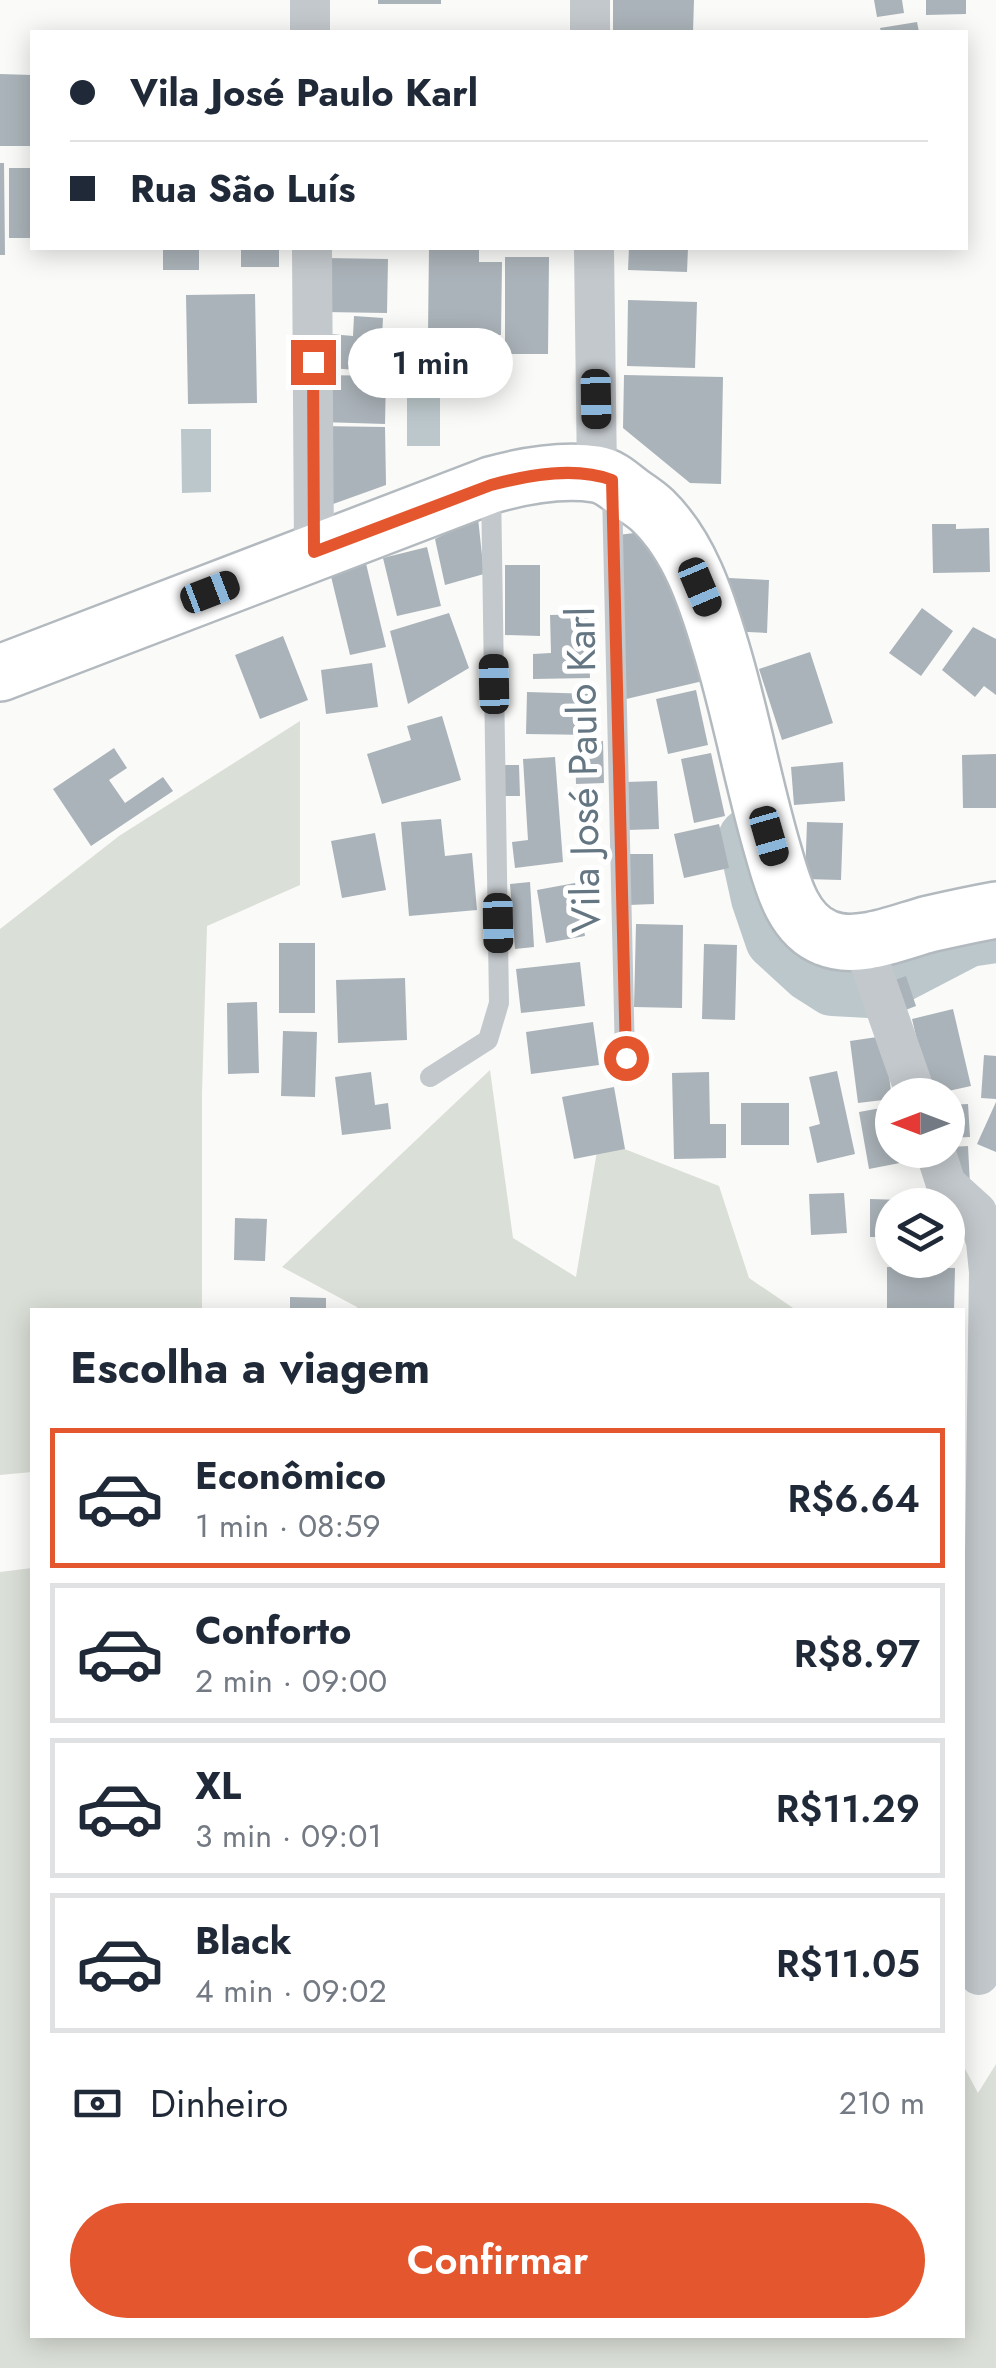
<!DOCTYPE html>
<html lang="pt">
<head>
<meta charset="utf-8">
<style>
	:root { --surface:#fff; --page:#f2f2f3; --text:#1f2937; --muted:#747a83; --line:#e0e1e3; --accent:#e4572e }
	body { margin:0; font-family:Jost,sans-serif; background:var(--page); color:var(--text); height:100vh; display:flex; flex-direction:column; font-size:38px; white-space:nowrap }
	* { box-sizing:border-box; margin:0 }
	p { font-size:32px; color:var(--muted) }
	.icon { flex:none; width:55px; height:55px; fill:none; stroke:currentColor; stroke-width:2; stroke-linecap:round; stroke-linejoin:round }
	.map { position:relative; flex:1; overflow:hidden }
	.panel { position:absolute; left:30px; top:1308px; width:935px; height:1030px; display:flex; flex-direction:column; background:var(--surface); border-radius:0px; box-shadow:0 5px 25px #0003 }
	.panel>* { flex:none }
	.top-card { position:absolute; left:30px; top:30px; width:938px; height:220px; border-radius:0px; box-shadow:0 5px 25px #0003; display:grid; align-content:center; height:220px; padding:0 40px; background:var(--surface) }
	.needle { width:65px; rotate:270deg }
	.tools { position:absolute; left:875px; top:1078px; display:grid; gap:20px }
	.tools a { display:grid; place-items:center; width:90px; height:90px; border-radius:50%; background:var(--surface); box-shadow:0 5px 25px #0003; font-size:50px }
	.end { position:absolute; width:45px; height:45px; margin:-22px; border:12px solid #e4572e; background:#fff; box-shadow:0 0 0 5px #fff }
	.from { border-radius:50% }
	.bubble { position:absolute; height:70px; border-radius:35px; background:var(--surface); box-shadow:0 5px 25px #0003; font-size:32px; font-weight:600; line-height:70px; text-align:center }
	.car { position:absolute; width:30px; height:60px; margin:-30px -15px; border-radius:12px; box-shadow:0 0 8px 2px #0007; background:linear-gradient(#222 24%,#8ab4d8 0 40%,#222 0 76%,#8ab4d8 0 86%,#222 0) }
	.top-card b { display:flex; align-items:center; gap:35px; height:95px; font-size:38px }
	.top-card b+b { border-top:2px solid var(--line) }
	.top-card i { width:25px; height:25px; background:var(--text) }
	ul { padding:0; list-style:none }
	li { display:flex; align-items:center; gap:30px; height:140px; margin:0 20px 15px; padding:0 20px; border:5px solid var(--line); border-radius:0px }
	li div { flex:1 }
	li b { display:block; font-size:38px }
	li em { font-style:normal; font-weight:600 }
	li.active { border-color:var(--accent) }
	li>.icon { width:90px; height:90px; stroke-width:1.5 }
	h2 { padding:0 40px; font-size:45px; line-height:120px }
	.pay { display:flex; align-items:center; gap:25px; height:110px; padding:0 40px; font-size:38px }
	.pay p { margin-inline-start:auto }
	.cta { display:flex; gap:20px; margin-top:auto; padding:20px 40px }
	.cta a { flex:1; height:115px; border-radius:60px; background:var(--accent); color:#fff; font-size:40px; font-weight:600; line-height:115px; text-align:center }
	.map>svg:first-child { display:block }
</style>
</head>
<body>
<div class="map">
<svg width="996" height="2368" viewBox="0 0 996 2368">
	<rect width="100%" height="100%" fill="#fafaf8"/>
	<!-- green -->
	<path fill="#dadfd7" d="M 300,721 L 300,885 L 207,926 L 202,1093 L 202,1310 L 32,1310 L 32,1472 L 0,1475 L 0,929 L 119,836 Z
		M 490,1070 L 513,1238 L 576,1277 L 599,1139 L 719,1186 L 749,1278 L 796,1310 L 357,1310 L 357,1307 L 282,1267 Z
		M 32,1568 L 32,2335 L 962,2335 L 963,2065 L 978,2093 L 996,2064 L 996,2368 L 0,2368 L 0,1572 Z"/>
	<!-- water -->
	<path fill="#bbc7cb" d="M 407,382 L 440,382 L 440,446 L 407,446 Z
		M 181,429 L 211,429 L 211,492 L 182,493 Z"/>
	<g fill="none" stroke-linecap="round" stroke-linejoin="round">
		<!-- river -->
		<path stroke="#bbc7cb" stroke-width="62" d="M 749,839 L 762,898 L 776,939 L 811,971 L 833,985 L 870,987 L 968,936 L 996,932"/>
	</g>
	<!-- building -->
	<path fill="#aab3b9" d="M 378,0 L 441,0 L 441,4 L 378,4 Z
		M 613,0 L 694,0 L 693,32 L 613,32 Z
		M 874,0 L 902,0 L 904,13 L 877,17 Z
		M 926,0 L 966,0 L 966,14 L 926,15 Z
		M 917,22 L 919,32 L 881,32 L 880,28 Z
		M 0,74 L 32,75 L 32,146 L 0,146 Z
		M 0,163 L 4,163 L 5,255 L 0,255 Z
		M 9,168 L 32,168 L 32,238 L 9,238 Z
		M 163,248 L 199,248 L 199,270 L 163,270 Z
		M 241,248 L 279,248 L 279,267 L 241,267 Z
		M 429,248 L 479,248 L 479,262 L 502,262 L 501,335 L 428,334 Z
		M 629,248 L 688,248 L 687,272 L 628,270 Z
		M 505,257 L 549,257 L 548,354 L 505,354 Z
		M 325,258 L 388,259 L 387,313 L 324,312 Z
		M 255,294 L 257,403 L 188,404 L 186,295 Z
		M 628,300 L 697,302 L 695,368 L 627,366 Z
		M 354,316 L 383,318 L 382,338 L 371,337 L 369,371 L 317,367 L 319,333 L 353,336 Z
		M 322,375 L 386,376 L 385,424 L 321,422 Z
		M 624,375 L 723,377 L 721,484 L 690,483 L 623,428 Z
		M 319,426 L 385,427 L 386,485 L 322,508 Z
		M 478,518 L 484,574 L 445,585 L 435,539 Z
		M 932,524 L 956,524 L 956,529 L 989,528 L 990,572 L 933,573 Z
		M 642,532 L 678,582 L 703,681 L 622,700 L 618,535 Z
		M 427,547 L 441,606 L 397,616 L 383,558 Z
		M 363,551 L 386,647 L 350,655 L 328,564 Z
		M 505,565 L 540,565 L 540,636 L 505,635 Z
		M 729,578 L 769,580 L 767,633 L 727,631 Z
		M 922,608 L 953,631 L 921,676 L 889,653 Z
		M 449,613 L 469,668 L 408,704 L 390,631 Z
		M 588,614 L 590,678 L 533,679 L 533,654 L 551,653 L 550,615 Z
		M 973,627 L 996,639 L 996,695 L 984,686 L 975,697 L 942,670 Z
		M 283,636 L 308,700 L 260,719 L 235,655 Z
		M 810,652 L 833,723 L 782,740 L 759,669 Z
		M 372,663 L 378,707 L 326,714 L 321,670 Z
		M 696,690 L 708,745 L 668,754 L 656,699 Z
		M 527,692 L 594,694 L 593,735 L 526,734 Z
		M 442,716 L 461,780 L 382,804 L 367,754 L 411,740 L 407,726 Z
		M 603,741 L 604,783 L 576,784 L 575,742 Z
		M 114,748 L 127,768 L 109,780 L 125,803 L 163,777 L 173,791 L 91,846 L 53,789 Z
		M 711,753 L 725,816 L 694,823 L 681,759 Z
		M 996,754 L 996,808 L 963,808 L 962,755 Z
		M 555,757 L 563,862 L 515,868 L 512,842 L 528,840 L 523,759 Z
		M 843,762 L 845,801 L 794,805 L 791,767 Z
		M 504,765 L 519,765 L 520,796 L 505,796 Z
		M 657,781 L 659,829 L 627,830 L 626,782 Z
		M 441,819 L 445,856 L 472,853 L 477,910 L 409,916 L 401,822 Z
		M 807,822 L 843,823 L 841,880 L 805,879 Z
		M 719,824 L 729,868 L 684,878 L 674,834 Z
		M 375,833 L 386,890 L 342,898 L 331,841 Z
		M 628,854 L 653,854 L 654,904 L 629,905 Z
		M 530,882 L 534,947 L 515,949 L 510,884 Z
		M 575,883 L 585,936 L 546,943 L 537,890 Z
		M 636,924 L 683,925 L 682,1008 L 634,1007 Z
		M 279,943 L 315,943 L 315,1013 L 279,1013 Z
		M 704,944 L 737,945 L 735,1020 L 702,1019 Z
		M 580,962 L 585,1006 L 521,1013 L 516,969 Z
		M 906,976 L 916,1006 L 895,1014 L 884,984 Z
		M 405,978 L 407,1040 L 338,1043 L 336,980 Z
		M 257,1002 L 259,1073 L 228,1074 L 227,1003 Z
		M 953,1009 L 971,1086 L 930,1095 L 912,1019 Z
		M 593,1022 L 599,1065 L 531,1074 L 526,1032 Z
		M 283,1031 L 317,1032 L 315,1097 L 281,1096 Z
		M 884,1036 L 892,1099 L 858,1103 L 850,1041 Z
		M 984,1055 L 996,1056 L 996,1099 L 981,1098 Z
		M 837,1071 L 855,1154 L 817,1163 L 809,1127 L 820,1124 L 809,1077 Z
		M 371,1072 L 375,1105 L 388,1103 L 391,1129 L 342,1135 L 335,1077 Z
		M 709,1072 L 710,1124 L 726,1124 L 726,1158 L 674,1159 L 672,1073 Z
		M 614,1087 L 625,1149 L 574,1159 L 562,1097 Z
		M 996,1102 L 996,1152 L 977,1144 Z
		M 741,1103 L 789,1103 L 789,1145 L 741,1145 Z
		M 968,1104 L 970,1137 L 948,1138 L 948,1105 Z
		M 892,1106 L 892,1150 L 908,1150 L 910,1161 L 869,1169 L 859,1112 Z
		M 968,1146 L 970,1185 L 952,1186 L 950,1147 Z
		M 844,1193 L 847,1233 L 811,1235 L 809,1194 Z
		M 870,1199 L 903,1200 L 903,1205 L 892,1205 L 892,1237 L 870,1237 Z
		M 235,1218 L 267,1219 L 265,1261 L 234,1260 Z
		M 887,1267 L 955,1268 L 954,1310 L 887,1310 Z
		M 290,1297 L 326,1298 L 326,1310 L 290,1310 Z"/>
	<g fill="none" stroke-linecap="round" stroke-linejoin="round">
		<defs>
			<path id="secondary" d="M 0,673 L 491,485 C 523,476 563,469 596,474 C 609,476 619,485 629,493 C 636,498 646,504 653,511 C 689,546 706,598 720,645 C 741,713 753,783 773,851 C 782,882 792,925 826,938 C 857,951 899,932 929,924 C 951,919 974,914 996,910"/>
		</defs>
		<!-- secondary casing -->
		<use href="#secondary" stroke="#b3babf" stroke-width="60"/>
		<!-- lane -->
		<path stroke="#c3c8cc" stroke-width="20" d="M 612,492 L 625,1058
			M 430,1077 L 488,1040 L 499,1003 L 491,487"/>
		<!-- street -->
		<path stroke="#c3c8cc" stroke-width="40" d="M 310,0 L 310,32
			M 590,0 L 590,32
			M 312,248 L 314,552
			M 594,248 L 597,474
			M 862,941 L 916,1095
			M 935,1150 L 946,1184 L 977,1212 L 986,1242 L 989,1272 L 979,1975"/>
		<!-- secondary -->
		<use href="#secondary" stroke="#fff" stroke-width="55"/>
	</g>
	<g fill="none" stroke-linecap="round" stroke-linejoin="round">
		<!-- route -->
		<path stroke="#e4572e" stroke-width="12" d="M 313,362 L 314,552 L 491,485 C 528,475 575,466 612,480 L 626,1058"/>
	</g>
	<g text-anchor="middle" stroke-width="10" stroke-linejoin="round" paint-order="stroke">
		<!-- street labels -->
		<g font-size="40" fill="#657683" stroke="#fff">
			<text transform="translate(583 770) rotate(-91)" y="14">Vila José Paulo Karl</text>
		</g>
	</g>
</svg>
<div class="tools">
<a><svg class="needle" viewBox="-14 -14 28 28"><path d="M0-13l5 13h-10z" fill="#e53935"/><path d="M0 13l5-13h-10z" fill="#747a83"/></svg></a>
<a><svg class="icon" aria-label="layers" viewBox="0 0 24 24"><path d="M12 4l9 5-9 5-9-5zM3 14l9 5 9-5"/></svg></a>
</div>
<i class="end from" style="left:626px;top:1058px"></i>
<i class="end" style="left:313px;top:362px"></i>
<div class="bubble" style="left:348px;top:328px;width:165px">1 min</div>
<i class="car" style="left:596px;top:399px;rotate:179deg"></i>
<i class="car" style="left:700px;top:587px;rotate:157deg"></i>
<i class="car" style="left:210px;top:592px;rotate:69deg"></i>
<i class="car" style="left:494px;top:684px;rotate:359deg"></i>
<i class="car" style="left:769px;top:836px;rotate:164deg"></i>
<i class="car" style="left:498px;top:923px;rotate:179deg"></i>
<div class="top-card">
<b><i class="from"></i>Vila José Paulo Karl</b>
<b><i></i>Rua São Luís</b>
</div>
<section class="panel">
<h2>Escolha a viagem</h2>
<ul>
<li class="active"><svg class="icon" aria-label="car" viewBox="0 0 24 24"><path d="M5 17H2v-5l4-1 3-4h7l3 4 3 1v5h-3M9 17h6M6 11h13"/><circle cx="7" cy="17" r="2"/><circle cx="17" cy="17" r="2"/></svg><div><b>Econômico</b><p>1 min · 08:59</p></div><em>R$6.64</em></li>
<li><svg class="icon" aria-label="car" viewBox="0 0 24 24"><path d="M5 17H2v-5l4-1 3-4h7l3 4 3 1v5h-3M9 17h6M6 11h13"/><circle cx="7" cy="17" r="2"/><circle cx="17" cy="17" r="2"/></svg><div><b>Conforto</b><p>2 min · 09:00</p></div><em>R$8.97</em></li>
<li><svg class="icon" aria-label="car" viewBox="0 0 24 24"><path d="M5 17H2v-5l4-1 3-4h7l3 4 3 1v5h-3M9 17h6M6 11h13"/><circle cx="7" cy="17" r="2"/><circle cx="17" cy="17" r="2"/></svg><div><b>XL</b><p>3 min · 09:01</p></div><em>R$11.29</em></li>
<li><svg class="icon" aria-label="car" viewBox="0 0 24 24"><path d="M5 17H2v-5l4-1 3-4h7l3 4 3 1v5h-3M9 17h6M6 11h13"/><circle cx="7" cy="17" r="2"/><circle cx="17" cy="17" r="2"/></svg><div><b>Black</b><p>4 min · 09:02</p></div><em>R$11.05</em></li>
</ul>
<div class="pay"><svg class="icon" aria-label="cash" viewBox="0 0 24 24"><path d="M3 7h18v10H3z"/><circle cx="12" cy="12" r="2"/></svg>Dinheiro<p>210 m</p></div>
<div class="cta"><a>Confirmar</a></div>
</section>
</div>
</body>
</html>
